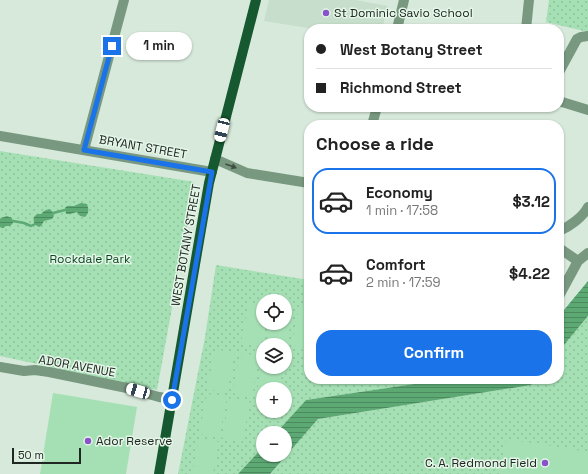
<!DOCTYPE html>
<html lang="en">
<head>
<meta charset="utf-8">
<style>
	:root { --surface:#fff; --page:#f6f6f6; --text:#222; --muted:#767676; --line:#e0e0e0; --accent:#1a73e8 }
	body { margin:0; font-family:"Space Grotesk",sans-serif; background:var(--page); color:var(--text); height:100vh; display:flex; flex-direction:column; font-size:15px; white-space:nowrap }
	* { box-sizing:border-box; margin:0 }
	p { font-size:13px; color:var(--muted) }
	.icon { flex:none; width:22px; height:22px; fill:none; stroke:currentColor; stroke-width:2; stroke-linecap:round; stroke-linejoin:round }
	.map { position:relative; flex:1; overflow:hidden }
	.drawer { position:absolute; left:304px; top:120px; width:260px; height:264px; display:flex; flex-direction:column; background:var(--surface); border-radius:16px; box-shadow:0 1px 3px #0004 }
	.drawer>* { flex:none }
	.banner { position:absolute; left:304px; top:24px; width:260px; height:88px; border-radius:16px; box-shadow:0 1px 3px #0004; display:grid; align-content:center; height:88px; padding:0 12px; background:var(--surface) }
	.controls { position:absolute; left:256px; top:294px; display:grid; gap:8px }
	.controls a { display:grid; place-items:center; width:36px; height:36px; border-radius:50%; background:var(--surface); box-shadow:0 1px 3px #0004; font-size:20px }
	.scale { position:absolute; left:12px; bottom:10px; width:69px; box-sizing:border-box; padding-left:4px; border:2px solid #202621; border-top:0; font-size:11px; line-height:14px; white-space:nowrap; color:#202621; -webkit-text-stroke:3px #e4f6e8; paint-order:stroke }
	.end { position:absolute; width:18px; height:18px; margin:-9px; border:5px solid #1a73e8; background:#fff; box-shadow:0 0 0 2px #fff }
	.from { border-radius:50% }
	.bubble { position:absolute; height:28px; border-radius:14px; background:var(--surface); box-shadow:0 1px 3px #0004; font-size:13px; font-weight:800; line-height:28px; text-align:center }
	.car { position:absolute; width:12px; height:24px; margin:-12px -6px; border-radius:5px; box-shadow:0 0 3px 1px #0007; background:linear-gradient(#fff 24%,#345 0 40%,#fff 0 76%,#345 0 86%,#fff 0) }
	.banner b { display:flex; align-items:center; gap:14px; height:38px; font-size:15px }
	.banner b+b { border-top:1px solid var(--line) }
	.banner i { width:10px; height:10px; background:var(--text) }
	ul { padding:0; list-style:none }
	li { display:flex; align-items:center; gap:12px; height:66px; margin:0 8px 6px; padding:0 4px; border:2px solid transparent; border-radius:16px }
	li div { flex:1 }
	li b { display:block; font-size:15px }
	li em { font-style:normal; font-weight:800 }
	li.on { border-color:var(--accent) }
	li>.icon { width:36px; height:36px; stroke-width:1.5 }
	h2 { padding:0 12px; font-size:18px; line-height:48px }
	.cta { display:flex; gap:8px; margin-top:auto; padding:8px 12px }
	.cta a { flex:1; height:46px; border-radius:16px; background:var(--accent); color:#fff; font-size:16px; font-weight:800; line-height:46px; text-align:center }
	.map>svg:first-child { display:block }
</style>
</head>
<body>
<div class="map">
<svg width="588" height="474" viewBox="0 0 588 474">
	<defs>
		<pattern id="park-dots" width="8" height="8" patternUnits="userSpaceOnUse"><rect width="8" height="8" fill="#a5e0b4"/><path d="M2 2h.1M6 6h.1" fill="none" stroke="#8ec09a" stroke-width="1.8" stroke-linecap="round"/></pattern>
		<pattern id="water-rules" width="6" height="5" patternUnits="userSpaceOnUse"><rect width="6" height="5" fill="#5da974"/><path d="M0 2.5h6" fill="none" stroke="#4c895f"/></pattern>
	</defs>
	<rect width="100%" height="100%" fill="#d7e9db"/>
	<!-- built -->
	<path fill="#c6decb" d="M 269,0 L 355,0 L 388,6 L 382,29 L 314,29 L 264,21 Z"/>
	<!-- park -->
	<path fill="url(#park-dots)" fill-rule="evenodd" d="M 549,0 L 588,0 L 588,32 L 546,22 Z
		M 0,151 L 195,182 L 157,390 L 0,356 Z
		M 216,265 L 309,280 L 309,379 L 448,379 L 306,400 L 276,433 L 263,433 L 263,447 L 238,474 L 178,474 L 205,337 ZM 263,301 L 285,301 L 285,323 L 263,323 ZM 263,345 L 285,345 L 285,367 L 263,367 ZM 263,389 L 285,389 L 285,411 L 263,411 Z
		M 588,316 L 588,474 L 270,474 L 318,419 L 531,385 L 536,379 L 559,379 L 559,351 Z"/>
	<!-- pitch -->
	<path fill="#a5e0b4" d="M 249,302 L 263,305 L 263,323 L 265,323 L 261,347 L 241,343 Z
		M 299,307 L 309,309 L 309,351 L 291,347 Z
		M 285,310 L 293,311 L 285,352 L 285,345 L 266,345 L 270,323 L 285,323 Z
		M 215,349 L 235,353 L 227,393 L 207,389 Z
		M 240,353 L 259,356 L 252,397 L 232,393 Z
		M 263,361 L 263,367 L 282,367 L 278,389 L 263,389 L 263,398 L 256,397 Z
		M 53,393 L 137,407 L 126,474 L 40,474 Z
		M 207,394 L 227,397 L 219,438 L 199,434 Z
		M 230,398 L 250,402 L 242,442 L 222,438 Z
		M 199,438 L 219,442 L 213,474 L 192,474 Z
		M 506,439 L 588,452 L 588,474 L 500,474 Z"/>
	<!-- water -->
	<path fill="url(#water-rules)" d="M 81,203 L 87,204 C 89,210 89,213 85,217 L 80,216 L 77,212 L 70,214 L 66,214 L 65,208 L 67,206 L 74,206 Z
		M 49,209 L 52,211 L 54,216 L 52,219 L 44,221 L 41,226 L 39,227 C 34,225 33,222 34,217 L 37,214 L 41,214 L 44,211 Z
		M 7,216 L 12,218 L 13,223 L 10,226 L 6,226 L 3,228 L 0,227 L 0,219 L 1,218 Z
		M 588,281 L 588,316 L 559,351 L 559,316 Z
		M 448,379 L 536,379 L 531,385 L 318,419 L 270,474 L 238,474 L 263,447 L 263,455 L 285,455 L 285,433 L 276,433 L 306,400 Z"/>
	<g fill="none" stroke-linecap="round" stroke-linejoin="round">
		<!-- stream -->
		<path stroke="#5da974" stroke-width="2.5" d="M 53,213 L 65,210
			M 13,221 L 24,223 L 31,226 L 35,224"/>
		<!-- minor -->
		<path stroke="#789880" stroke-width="10" d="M 397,29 L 404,0
			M 526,29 L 529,0
			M 559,72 L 577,39 L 581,37 L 588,36
			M 559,99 L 562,102 L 588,110
			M 372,125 L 377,107
			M 0,136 L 212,172
			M 84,150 L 124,0
			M 215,159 L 247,173 L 309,183
			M 559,231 C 569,227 583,217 588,207
			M 559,248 L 578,261
			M 559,296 L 578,261 L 588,253
			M 0,367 L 24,371 L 35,370 L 49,372 L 127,388 L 159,397 L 172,399"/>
		<!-- major -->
		<path stroke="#165830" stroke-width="10" d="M 159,474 L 209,183 L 256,0"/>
	</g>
	<!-- one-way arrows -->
	<defs><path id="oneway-solid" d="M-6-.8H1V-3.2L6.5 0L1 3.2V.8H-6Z"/></defs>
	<use fill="#3f4e42" href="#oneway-solid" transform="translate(231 166) rotate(20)"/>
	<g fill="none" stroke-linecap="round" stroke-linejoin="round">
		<!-- route -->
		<path stroke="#1a73e8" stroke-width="5" d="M 112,46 L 84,150 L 212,172 L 172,400"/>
	</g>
	<!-- markers -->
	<g fill="#8952c9" stroke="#e4f6e8" stroke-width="1.5">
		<circle cx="326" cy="13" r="4"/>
		<circle cx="88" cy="441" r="4"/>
		<circle cx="545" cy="463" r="4"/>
	</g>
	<g text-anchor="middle" stroke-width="3" stroke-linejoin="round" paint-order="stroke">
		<!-- poi labels -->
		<g font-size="12" fill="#202621" stroke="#e4f6e8" text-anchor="start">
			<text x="334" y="17">St Dominic Savio School</text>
			<text x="96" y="445">Ador Reserve</text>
			<text x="537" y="467" text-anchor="end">C. A. Redmond Field</text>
		</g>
		<!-- street labels -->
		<g font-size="12" fill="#202621" stroke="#e4f6e8">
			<text transform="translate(143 147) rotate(10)" y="4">BRYANT STREET</text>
			<text transform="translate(186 245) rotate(-80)" y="4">WEST BOTANY STREET</text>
			<text transform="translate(77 366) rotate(10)" y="4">ADOR AVENUE</text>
		</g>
		<!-- park labels -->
		<g font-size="12" fill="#0d4825" stroke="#e4f6e8">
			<text x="90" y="263">Rockdale Park</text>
		</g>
	</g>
</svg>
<div class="controls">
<a><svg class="icon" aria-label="locate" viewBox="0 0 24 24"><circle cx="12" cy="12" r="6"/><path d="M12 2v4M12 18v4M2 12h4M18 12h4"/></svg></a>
<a><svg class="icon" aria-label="layers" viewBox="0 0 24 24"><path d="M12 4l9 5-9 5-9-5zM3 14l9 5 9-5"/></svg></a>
<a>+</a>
<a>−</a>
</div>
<div class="scale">50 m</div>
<i class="end from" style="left:172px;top:400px"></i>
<i class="end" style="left:112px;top:46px"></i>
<div class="bubble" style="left:126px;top:32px;width:66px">1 min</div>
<i class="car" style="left:222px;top:130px;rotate:194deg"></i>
<i class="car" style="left:138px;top:391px;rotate:286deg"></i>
<div class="banner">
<b><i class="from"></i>West Botany Street</b>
<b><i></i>Richmond Street</b>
</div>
<section class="drawer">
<h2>Choose a ride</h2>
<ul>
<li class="on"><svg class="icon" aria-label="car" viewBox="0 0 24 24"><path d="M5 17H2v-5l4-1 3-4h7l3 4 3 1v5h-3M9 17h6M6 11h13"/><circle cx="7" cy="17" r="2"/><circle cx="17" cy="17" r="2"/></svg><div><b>Economy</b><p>1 min · 17:58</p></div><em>$3.12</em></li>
<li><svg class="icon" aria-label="car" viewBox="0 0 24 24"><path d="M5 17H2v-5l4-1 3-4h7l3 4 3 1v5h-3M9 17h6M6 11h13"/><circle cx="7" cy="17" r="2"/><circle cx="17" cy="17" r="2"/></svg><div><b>Comfort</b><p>2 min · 17:59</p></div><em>$4.22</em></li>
</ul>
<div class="cta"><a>Confirm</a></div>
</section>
</div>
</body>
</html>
